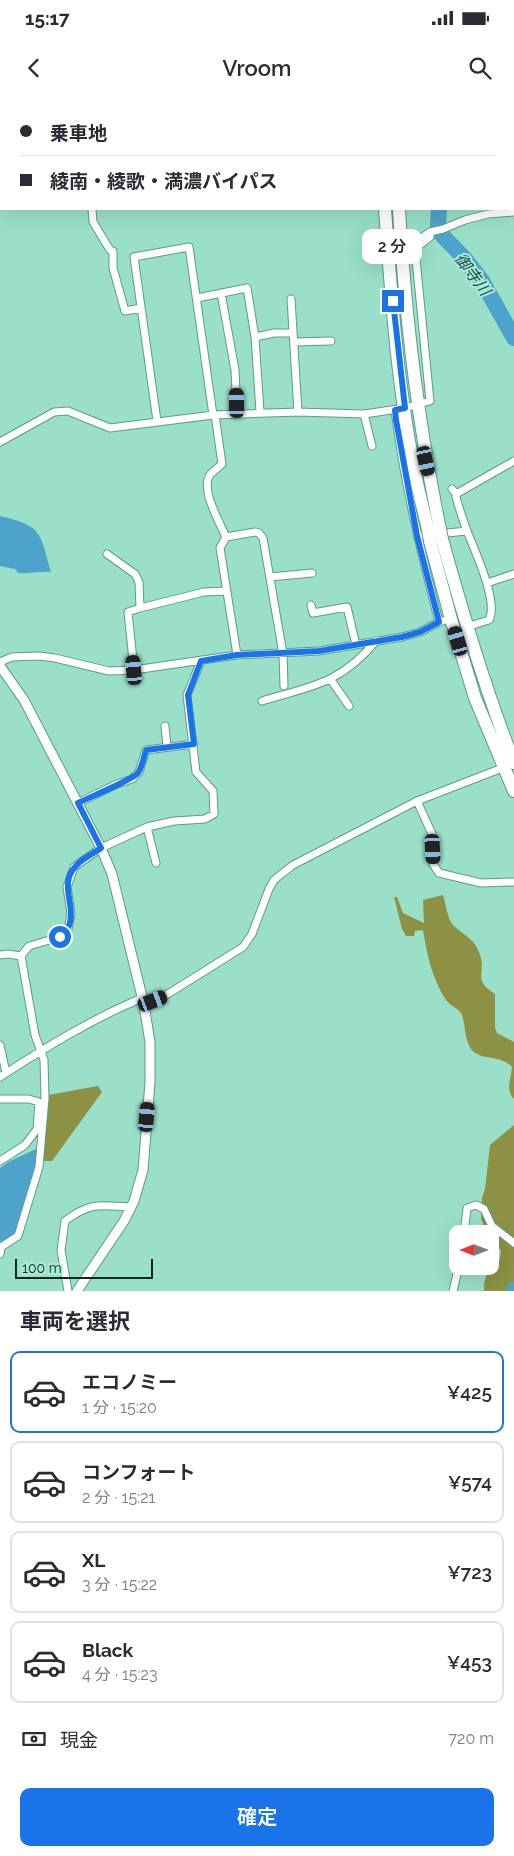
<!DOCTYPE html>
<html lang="ja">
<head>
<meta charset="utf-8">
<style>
	:root { --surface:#fff; --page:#f7f7f7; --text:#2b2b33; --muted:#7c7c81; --line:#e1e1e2; --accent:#1a73e8 }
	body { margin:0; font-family:Raleway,"Noto Sans JP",sans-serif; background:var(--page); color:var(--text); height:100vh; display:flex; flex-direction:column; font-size:19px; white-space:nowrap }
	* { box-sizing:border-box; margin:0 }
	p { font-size:16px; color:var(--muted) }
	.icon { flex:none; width:28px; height:28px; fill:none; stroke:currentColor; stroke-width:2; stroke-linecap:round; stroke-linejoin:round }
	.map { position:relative; height:1191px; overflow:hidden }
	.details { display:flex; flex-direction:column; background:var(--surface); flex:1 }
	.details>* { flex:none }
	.guide { position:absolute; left:0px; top:0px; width:515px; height:110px; box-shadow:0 5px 20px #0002; display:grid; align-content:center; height:110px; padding:0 20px; background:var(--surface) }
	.needle { width:32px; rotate:270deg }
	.controls { position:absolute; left:449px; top:1125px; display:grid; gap:10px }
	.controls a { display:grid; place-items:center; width:50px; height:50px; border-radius:10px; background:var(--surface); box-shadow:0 5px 20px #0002; font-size:25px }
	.scale { position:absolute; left:15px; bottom:12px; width:138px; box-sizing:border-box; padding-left:5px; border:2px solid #0c2920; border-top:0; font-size:14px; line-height:18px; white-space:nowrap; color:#0c2920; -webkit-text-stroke:4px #a7ecd5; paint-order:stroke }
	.end { position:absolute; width:22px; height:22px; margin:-11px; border:6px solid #1a73e8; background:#fff; box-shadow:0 0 0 2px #fff }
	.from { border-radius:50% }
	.bubble { position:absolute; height:35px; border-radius:10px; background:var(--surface); box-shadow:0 5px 20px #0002; font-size:16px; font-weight:600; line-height:35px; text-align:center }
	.car { position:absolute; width:15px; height:30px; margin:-15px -8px; border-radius:6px; box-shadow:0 0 4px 1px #0007; background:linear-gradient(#222 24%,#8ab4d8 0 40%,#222 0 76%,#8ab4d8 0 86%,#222 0) }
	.guide b { display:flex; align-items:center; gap:18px; height:48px; font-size:19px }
	.guide b+b { border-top:1px solid var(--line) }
	.guide i { width:12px; height:12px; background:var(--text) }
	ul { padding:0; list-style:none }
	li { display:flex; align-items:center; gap:15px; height:82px; margin:0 10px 8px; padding:0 10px; border:2px solid var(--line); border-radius:10px }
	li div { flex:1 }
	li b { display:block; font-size:19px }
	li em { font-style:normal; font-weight:600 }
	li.selected { border-color:var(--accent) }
	li>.icon { width:45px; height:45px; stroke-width:1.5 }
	h2 { padding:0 20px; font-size:22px; line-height:60px }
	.pay { display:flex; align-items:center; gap:12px; height:55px; padding:0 20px; font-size:19px }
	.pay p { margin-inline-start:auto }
	.button { display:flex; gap:10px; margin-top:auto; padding:10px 20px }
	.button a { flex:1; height:58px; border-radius:10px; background:var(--accent); color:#fff; font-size:20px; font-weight:600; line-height:58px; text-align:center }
	.status { display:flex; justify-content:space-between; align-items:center; height:35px; padding:0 25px; background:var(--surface); direction:ltr }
	.status svg { height:14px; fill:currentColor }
	header { display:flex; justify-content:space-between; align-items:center; height:65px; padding:0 20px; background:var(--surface); font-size:22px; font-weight:600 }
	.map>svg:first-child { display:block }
</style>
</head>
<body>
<div class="status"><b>15:17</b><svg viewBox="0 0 49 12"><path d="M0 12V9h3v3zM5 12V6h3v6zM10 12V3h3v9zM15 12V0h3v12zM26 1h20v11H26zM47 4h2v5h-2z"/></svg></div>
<header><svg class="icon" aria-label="back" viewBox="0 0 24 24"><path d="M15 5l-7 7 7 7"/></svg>Vroom<svg class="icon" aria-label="search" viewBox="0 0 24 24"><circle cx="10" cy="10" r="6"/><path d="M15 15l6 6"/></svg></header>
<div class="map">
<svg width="514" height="1191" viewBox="0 0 514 1191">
	<rect width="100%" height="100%" fill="#9adfc8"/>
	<!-- forest -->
	<path fill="#8d9143" d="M 443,795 C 446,804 447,818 453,825 C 462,834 473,838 478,850 C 489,873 470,878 495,894 L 495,927 L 497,933 L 514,942 L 514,999 C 505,990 511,979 512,967 C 501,955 483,960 474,952 C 464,943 466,926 462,915 C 460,909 450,906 446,900 C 432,879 427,854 423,830 L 415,831 L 414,836 L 406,836 L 402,829 L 394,797 L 397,797 L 403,813 L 424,823 L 423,800 Z
		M 98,986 L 102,992 L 52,1061 L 43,1061 L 48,995 Z
		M 514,1025 L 514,1183 L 512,1191 L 484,1191 C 483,1179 489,1165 500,1159 L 501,1150 C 495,1145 490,1142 490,1134 L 487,1133 L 481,1119 L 482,1098 L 485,1089 L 490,1045 Z"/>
	<!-- water -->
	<path fill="#4da3cb" d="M 0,416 C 43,426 40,433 51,472 C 39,471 29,474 18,473 L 15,469 L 0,466 Z
		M 36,1049 L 36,1063 L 15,1132 L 10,1138 L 0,1142 L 0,1068 L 8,1062 Z"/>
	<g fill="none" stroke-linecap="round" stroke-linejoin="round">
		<!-- stream -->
		<path stroke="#4da3cb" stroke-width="2.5" d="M 0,93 L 1,93"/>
		<!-- river -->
		<path stroke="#4da3cb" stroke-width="16" d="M 431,0 L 431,1
			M 439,109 L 438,125 L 441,134 L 465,159 L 482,181 L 514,238
			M 514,1191 L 514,1190"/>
		<defs>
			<path id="minor" d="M 73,0 L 74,1
				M 298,0 L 299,1
				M 92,109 L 93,122 L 110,150 L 113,151 L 113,168 L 125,211 L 141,208
				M 401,146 L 411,145 L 430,132 L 443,129 L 465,120 L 488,114 L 514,112
				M 221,193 L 235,270 L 237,314
				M 197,198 L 247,188 L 255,237 L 260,312
				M 291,199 L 298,312
				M 255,237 L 274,233 L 293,233
				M 294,242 L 331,241
				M 395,310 C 404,382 421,452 439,522
				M 364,314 L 372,346
				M 215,315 L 222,364 C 218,368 213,371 210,375 C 200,389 220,423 226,437 L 220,448 L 237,555
				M 157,321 L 134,157 L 189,147 L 213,315
				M 0,342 L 47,316 L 54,312 L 68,311 L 110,328 L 213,315 L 298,312 L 364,314 L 405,308 L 430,301 L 415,149 L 430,137 L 430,132
				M 452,389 L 456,394 L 456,397 C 459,408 463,420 467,431 C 474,449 499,502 489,520 L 466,527
				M 456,394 L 514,361
				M 417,436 L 467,431
				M 226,437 L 255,432 L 259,433 L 263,438 L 283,554 L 284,586
				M 107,454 L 135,474 L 139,482 L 140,508 L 128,512 L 134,570
				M 270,477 L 312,473
				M 487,483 L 514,474
				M 311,505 L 313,513 L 347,507 L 356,545
				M 140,508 L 204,492 L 226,491
				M 0,562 L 12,557 L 39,556 L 55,558 L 109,571 L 134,570 L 237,555 L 319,551 L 402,537 L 420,532 L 439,522 L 453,518
				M 331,580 L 349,606
				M 262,601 C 312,586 340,584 376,541
				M 165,626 L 167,647
				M 417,701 L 432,734 L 433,764 L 439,773 L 481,783 L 514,782
				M 78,703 L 117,684 L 132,679 L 139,672 L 146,650 L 194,644
				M 147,727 L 156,763
				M 0,855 L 8,854 L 21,856 L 29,846 L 60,837 L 68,829 L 71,814 L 67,787 L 74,767 L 101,748 L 147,727 L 174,721 L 205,719 L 214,714 L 213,691 L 196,672 L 187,595 L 201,561
				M 144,905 L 163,897 L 243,847 L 252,834 L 269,789 L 274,780 L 293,765 L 417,701 L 505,667
				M 0,945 L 6,973
				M 0,977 C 46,947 92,919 142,898
				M 0,999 L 29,999 L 39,1002 L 37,1029 L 25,1045 L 0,1061
				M 464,1134 L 467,1108 L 476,1105 L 484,1109 L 492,1126 L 514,1143
				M 0,1154 L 1,1147 L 18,1136 L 39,1067 L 45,998 L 44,960 L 35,935 L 21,856
				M 68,1191 L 61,1150 L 65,1121 C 92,1101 100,1106 131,1107
				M 453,1191 L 459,1166"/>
			<path id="tertiary" d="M 0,566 L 24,600 L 101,748 L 112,774 L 144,905 L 150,942 L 150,982 L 143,1070 L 134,1101 L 124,1121 L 77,1191"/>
			<path id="trunk" d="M 378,0 L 378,1
				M 392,0 L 392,1
				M 385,109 C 391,193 397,280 413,363 C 417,386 423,408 428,430
				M 399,109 C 405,216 418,323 440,429
				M 442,439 C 463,515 485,589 514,663
				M 430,441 L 451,519 L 475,598 L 514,691"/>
		</defs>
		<!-- minor casing -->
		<use href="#minor" stroke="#5a9d88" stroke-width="9"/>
		<!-- tertiary casing -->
		<use href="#tertiary" stroke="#5a9d88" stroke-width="11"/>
		<!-- trunk casing -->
		<use href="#trunk" stroke="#5a9d88" stroke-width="14"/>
		<!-- minor -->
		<use href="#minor" stroke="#fff" stroke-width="7"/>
		<!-- tertiary -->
		<use href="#tertiary" stroke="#fff" stroke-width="9"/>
		<!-- trunk -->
		<use href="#trunk" stroke="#fff" stroke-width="12"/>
		<defs>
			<path id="trunk-bridge" d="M 440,429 L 442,439
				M 428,430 L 430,441"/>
		</defs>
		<!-- trunk-bridge casing -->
		<use href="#trunk-bridge" stroke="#5a9d88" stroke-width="14" stroke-linecap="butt"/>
		<!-- trunk-bridge -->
		<use href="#trunk-bridge" stroke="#fff" stroke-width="12"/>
	</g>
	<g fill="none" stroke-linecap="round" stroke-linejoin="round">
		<!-- route -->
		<path stroke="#1a73e8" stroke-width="6" d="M 60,837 C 62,835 66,832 68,828 C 78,808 58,785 75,767 C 81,759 93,754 101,748 L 78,703 C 88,698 134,679 138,673 C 142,667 144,657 146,650 L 194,644 L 188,595 L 201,561 L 237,555 L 319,551 L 402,537 L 420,532 L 439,522 L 417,436 L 396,320 L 395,310 L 405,308 L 393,201"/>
	</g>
	<g text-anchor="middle" stroke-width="4" stroke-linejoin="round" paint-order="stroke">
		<!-- water labels -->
		<g font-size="16" font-style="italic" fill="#1c4254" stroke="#a7ecd5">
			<text transform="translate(473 174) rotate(53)" y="6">御寺川</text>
		</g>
	</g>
</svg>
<div class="controls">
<a><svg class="needle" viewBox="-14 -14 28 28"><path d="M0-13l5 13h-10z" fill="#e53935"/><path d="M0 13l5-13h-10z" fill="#7c7c81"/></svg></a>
</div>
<div class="scale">100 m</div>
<i class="end from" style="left:60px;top:837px"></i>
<i class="end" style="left:393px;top:201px"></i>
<div class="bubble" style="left:362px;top:129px;width:60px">2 分</div>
<i class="car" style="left:237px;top:303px;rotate:359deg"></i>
<i class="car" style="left:426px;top:361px;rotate:168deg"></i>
<i class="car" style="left:458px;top:541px;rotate:344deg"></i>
<i class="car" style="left:134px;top:570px;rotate:355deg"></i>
<i class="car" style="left:433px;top:749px;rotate:177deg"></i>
<i class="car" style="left:153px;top:901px;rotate:69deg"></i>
<i class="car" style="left:147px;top:1017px;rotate:5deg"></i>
<div class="guide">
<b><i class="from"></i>乗車地</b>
<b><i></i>綾南・綾歌・満濃バイパス</b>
</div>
</div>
<section class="details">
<h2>車両を選択</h2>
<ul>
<li class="selected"><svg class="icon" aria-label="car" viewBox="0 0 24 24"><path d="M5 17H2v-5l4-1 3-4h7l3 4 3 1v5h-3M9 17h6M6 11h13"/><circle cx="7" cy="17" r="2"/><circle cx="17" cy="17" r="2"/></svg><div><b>エコノミー</b><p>1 分 · 15:20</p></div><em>¥425</em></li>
<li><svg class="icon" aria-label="car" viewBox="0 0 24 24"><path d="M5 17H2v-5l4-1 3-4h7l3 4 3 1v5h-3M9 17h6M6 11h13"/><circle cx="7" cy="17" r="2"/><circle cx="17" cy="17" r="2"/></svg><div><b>コンフォート</b><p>2 分 · 15:21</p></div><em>¥574</em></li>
<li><svg class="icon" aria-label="car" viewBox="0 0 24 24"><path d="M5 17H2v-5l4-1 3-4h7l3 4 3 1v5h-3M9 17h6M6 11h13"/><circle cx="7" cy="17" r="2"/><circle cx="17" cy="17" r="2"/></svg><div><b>XL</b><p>3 分 · 15:22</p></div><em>¥723</em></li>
<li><svg class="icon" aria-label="car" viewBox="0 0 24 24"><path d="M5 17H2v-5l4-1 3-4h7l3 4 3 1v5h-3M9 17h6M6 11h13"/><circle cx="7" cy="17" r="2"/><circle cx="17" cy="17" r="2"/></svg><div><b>Black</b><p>4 分 · 15:23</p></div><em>¥453</em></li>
</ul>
<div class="pay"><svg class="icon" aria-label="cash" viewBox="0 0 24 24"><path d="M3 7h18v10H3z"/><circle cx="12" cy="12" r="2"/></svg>現金<p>720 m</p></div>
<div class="button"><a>確定</a></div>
</section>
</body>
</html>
